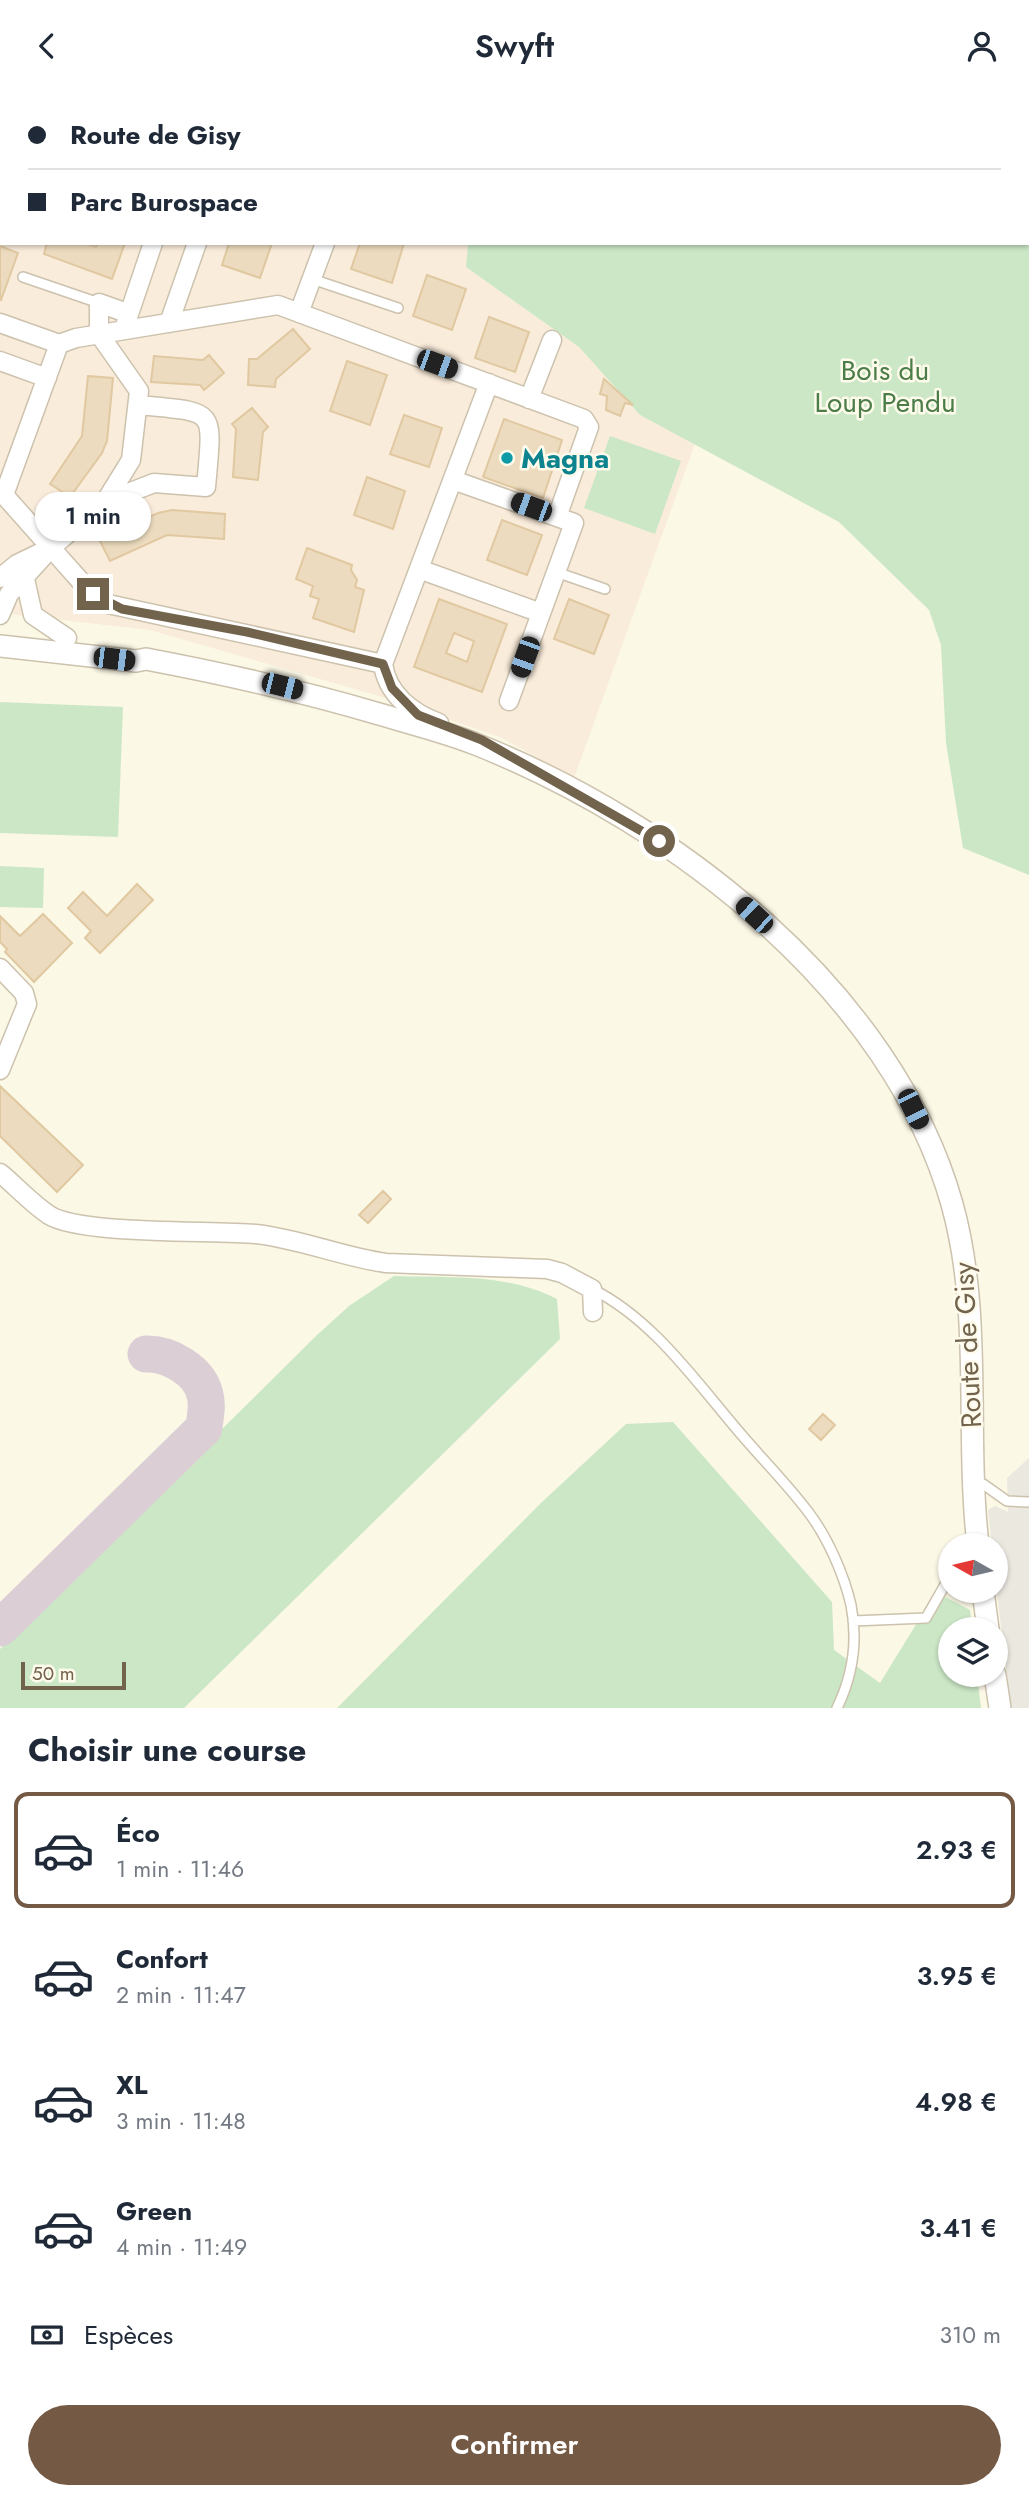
<!DOCTYPE html>
<html lang="fr">
<head>
<meta charset="utf-8">
<style>
	:root { --surface:#fff; --page:#f2f2f3; --text:#1f2937; --muted:#747a83; --line:#e0e1e3; --accent:#745944 }
	body { margin:0; font-family:Jost,sans-serif; background:var(--page); color:var(--text); height:100vh; display:flex; flex-direction:column; font-size:26px; white-space:nowrap }
	* { box-sizing:border-box; margin:0 }
	p { font-size:23px; color:var(--muted) }
	.icon { flex:none; width:38px; height:38px; fill:none; stroke:currentColor; stroke-width:2; stroke-linecap:round; stroke-linejoin:round }
	.map { position:relative; height:1617px; overflow:hidden }
	.sheet { display:flex; flex-direction:column; background:var(--surface); flex:1 }
	.sheet>* { flex:none }
	.banner { position:absolute; left:0px; top:0px; width:1029px; height:154px; box-shadow:0 2px 5px #0004; display:grid; align-content:center; height:154px; padding:0 28px; background:var(--surface) }
	.needle { width:46px; rotate:278deg }
	.tools { position:absolute; left:938px; top:1442px; display:grid; gap:14px }
	.tools a { display:grid; place-items:center; width:70px; height:70px; border-radius:50%; background:var(--surface); box-shadow:0 2px 5px #0004; font-size:35px }
	.scale { position:absolute; left:21px; bottom:18px; width:105px; box-sizing:border-box; padding-left:7px; border:4px solid #72634d; border-top:0; font-size:19px; line-height:24px; white-space:nowrap; color:#72634d; -webkit-text-stroke:5px #fefbec; paint-order:stroke }
	.end { position:absolute; width:32px; height:32px; margin:-16px; border:9px solid #72634d; background:#fff; box-shadow:0 0 0 4px #fff }
	.from { border-radius:50% }
	.bubble { position:absolute; height:49px; border-radius:24px; background:var(--surface); box-shadow:0 2px 5px #0004; font-size:23px; font-weight:600; line-height:49px; text-align:center }
	.car { position:absolute; width:21px; height:42px; margin:-21px -10px; border-radius:9px; box-shadow:0 0 5px 2px #0007; background:linear-gradient(#222 24%,#8ab4d8 0 40%,#222 0 76%,#8ab4d8 0 86%,#222 0) }
	.banner b { display:flex; align-items:center; gap:24px; height:66px; font-size:26px }
	.banner b+b { border-top:2px solid var(--line) }
	.banner i { width:18px; height:18px; background:var(--text) }
	ul { padding:0; list-style:none }
	li { display:flex; align-items:center; gap:21px; height:116px; margin:0 14px 10px; padding:0 14px; border:4px solid transparent; border-radius:14px }
	li div { flex:1 }
	li b { display:block; font-size:26px }
	li em { font-style:normal; font-weight:600 }
	li.current { border-color:var(--accent) }
	li>.icon { width:63px; height:63px; stroke-width:1.5 }
	h2 { padding:0 28px; font-size:32px; line-height:84px }
	.pay { display:flex; align-items:center; gap:18px; height:77px; padding:0 28px; font-size:26px }
	.pay p { margin-inline-start:auto }
	.cta { display:flex; gap:14px; margin-top:auto; padding:14px 28px }
	.cta a { flex:1; height:80px; border-radius:42px; background:var(--accent); color:#fff; font-size:28px; font-weight:600; line-height:80px; text-align:center }
	header { display:flex; justify-content:space-between; align-items:center; height:91px; padding:0 28px; background:var(--surface); font-size:32px; font-weight:600 }
	.map>svg:first-child { display:block }
</style>
</head>
<body>
<header><svg class="icon" aria-label="back" viewBox="0 0 24 24"><path d="M15 5l-7 7 7 7"/></svg>Swyft<svg class="icon" aria-label="person" viewBox="0 0 24 24"><circle cx="12" cy="8" r="4"/><path d="M4 21q1-7 8-7t8 7"/></svg></header>
<div class="map">
<svg width="1029" height="1617" viewBox="0 0 1029 1617">
	<rect width="100%" height="100%" fill="#fbf8e6"/>
	<!-- commercial -->
	<path fill="#faecdb" d="M 0,111 L 2,152 L 468,152 L 466,176 L 579,256 L 640,324 L 695,353 L 574,687 L 502,647 L 396,610 L 150,539 L 0,522 Z"/>
	<!-- industrial -->
	<path fill="#ebe8e0" d="M 1029,1367 L 1029,1617 L 1011,1617 L 996,1494 L 996,1454 L 992,1454 L 988,1419 L 995,1415 L 1008,1421 L 1007,1387 Z"/>
	<!-- green -->
	<path fill="#cbe7c6" d="M 0,0 L 1029,0 L 1029,784 L 963,757 L 946,652 L 941,554 L 929,519 L 839,431 L 640,324 L 579,256 L 466,176 L 468,152 L 1027,152 L 1027,2 L 2,2 L 0,111 Z
		M 610,345 L 681,370 L 655,443 L 584,417 Z
		M 0,611 L 123,616 L 118,746 L 0,742 Z
		M 0,775 L 44,777 L 43,817 L 0,816 Z
		M 394,1185 C 450,1187 507,1182 557,1208 L 560,1248 L 184,1617 L 0,1617 L 0,1558 L 316,1245 L 349,1215 Z
		M 673,1331 L 832,1511 L 834,1559 L 880,1592 L 936,1501 L 970,1519 L 972,1538 L 950,1538 L 950,1584 L 977,1584 L 981,1617 L 337,1617 L 541,1412 L 626,1333 Z"/>
	<g fill="none" stroke-linecap="round" stroke-linejoin="round">
		<!-- taxiway -->
		<path stroke="#dcced5" stroke-width="37" d="M 0,1537 L 204,1337 C 205,1326 208,1315 205,1304 C 200,1280 169,1262 146,1263"/>
	</g>
	<!-- building -->
	<path fill="#ecdbbe" stroke="#e0c8a1" stroke-width="2" fill-rule="evenodd" d="M 47,152 L 86,152 L 96,156 L 98,152 L 125,152 L 112,188 L 44,163 Z
		M 229,152 L 272,152 L 260,187 L 222,174 Z
		M 360,152 L 404,152 L 392,192 L 351,178 Z
		M 0,155 L 18,162 L 1,209 L 0,208 Z
		M 427,184 L 466,198 L 452,239 L 413,225 Z
		M 489,226 L 529,241 L 515,281 L 475,267 Z
		M 293,238 L 310,258 L 276,288 L 275,296 L 248,294 L 249,268 L 257,268 Z
		M 209,264 L 224,282 L 204,299 L 200,294 L 151,291 L 154,265 L 203,269 Z
		M 347,270 L 387,284 L 370,334 L 330,320 Z
		M 88,285 L 113,287 L 107,350 L 102,362 L 70,406 L 50,393 L 82,345 Z
		M 604,288 L 633,314 L 625,312 L 620,325 L 606,319 L 607,305 L 600,303 Z
		M 252,317 L 268,336 L 263,341 L 258,389 L 233,386 L 236,338 L 232,333 Z
		M 404,324 L 442,337 L 429,376 L 390,363 Z
		M 504,328 L 562,349 L 543,407 L 483,386 Z
		M 367,386 L 405,400 L 393,438 L 354,424 Z
		M 172,419 L 225,423 L 224,448 L 167,444 L 110,470 L 99,448 L 158,422 Z
		M 502,429 L 542,444 L 527,484 L 487,469 Z
		M 307,457 L 352,474 L 351,479 L 357,489 L 355,496 L 364,499 L 354,541 L 313,527 L 319,508 L 310,505 L 313,495 L 296,488 Z
		M 439,508 L 507,533 L 482,601 L 414,576 ZM 454,542 L 474,550 L 467,571 L 446,562 Z
		M 569,508 L 609,524 L 594,563 L 554,548 Z
		M 137,793 L 153,809 L 100,862 L 85,847 L 91,840 L 68,817 L 83,801 L 107,825 Z
		M 43,823 L 72,852 L 34,891 L 5,861 L 7,858 L 0,851 L 0,825 L 20,845 Z
		M 0,995 L 83,1074 L 57,1101 L 0,1045 Z
		M 383,1100 L 391,1108 L 368,1132 L 359,1124 Z
		M 823,1323 L 835,1334 L 821,1349 L 809,1338 Z"/>
	<g fill="none" stroke-linecap="round" stroke-linejoin="round">
		<defs>
			<path id="service" d="M 23,186 L 99,212
				M 312,188 L 398,217
				M 556,481 L 605,498
				M 592,1198 C 653,1228 697,1292 740,1342 C 763,1369 788,1394 809,1422 C 828,1447 844,1484 851,1514 C 858,1550 853,1584 837,1617
				M 973,1393 L 983,1393 L 1007,1410 L 1029,1411
				M 853,1530 L 926,1527 L 950,1485"/>
			<path id="minor" d="M 299,222 L 325,152
				M 0,232 L 59,253
				M 126,232 L 153,152
				M 169,232 L 197,152
				M 0,270 L 47,287
				M 529,308 L 552,249
				M 453,389 L 574,432 L 509,610
				M 105,411 L 154,392 L 206,396 C 213,315 218,322 138,314
				M 419,478 L 541,522
				M 0,487 L 17,473 L 46,459
				M 25,488 L 33,524 L 67,547
				M 0,524 L 9,503 L 52,456 L 105,411 L 131,369 L 139,300 L 99,243 L 99,212 L 127,222
				M 383,573 L 108,513 L 92,503 L 4,404 L 59,253 L 76,247 L 278,214 L 584,328 L 589,336 L 557,426
				M 439,632 C 412,622 387,603 383,573 L 489,292
				M 0,877 L 24,902 L 27,913 L 0,979
				M 0,1082 C 16,1095 31,1112 49,1124 C 80,1144 212,1139 256,1143 C 301,1148 342,1166 386,1172 L 547,1178 L 562,1182 L 592,1198 L 593,1221"/>
			<path id="tertiary" d="M 0,555 L 136,570 L 146,568 C 225,583 302,600 379,623 C 412,633 446,641 478,654 C 675,733 892,900 952,1113 C 983,1224 965,1340 978,1454
				M 983,1500 L 988,1538
				M 995,1584 L 1000,1617"/>
		</defs>
		<!-- service casing -->
		<use href="#service" stroke="#ccc2ad" stroke-width="12"/>
		<!-- minor casing -->
		<use href="#minor" stroke="#ccc2ad" stroke-width="21"/>
		<!-- tertiary casing -->
		<use href="#tertiary" stroke="#ccc2ad" stroke-width="24"/>
		<!-- service -->
		<use href="#service" stroke="#fff" stroke-width="9"/>
		<!-- minor -->
		<use href="#minor" stroke="#fff" stroke-width="18"/>
		<!-- tertiary -->
		<use href="#tertiary" stroke="#fff" stroke-width="21"/>
	</g>
	<g fill="none" stroke-linecap="round" stroke-linejoin="round">
		<!-- route -->
		<path stroke="#72634d" stroke-width="9" d="M 93,503 L 122,518 L 247,541 L 383,573 L 392,597 L 418,624 L 482,649 L 659,750"/>
	</g>
	<!-- markers -->
	<circle fill="#0f9aa8" stroke="#fefbec" stroke-width="2.5" cx="507" cy="367" r="7"/>
	<g text-anchor="middle" stroke-width="5" stroke-linejoin="round" paint-order="stroke">
		<!-- park labels -->
		<g font-size="28" fill="#4b7d48" stroke="#fefbec">
			<text x="885" y="289">Bois du<tspan x="885" dy="32">Loup Pendu</tspan></text>
		</g>
		<!-- culture labels -->
		<g font-size="28" font-weight="bold" fill="#0d838f" stroke="#fefbec" text-anchor="start">
			<text x="521" y="377">Magna</text>
		</g>
		<!-- street labels -->
		<g font-size="28" fill="#72634d" stroke="#fefbec">
			<text transform="translate(967 1254) rotate(-93)" y="10">Route de Gisy</text>
		</g>
	</g>
</svg>
<div class="tools">
<a><svg class="needle" viewBox="-14 -14 28 28"><path d="M0-13l5 13h-10z" fill="#e53935"/><path d="M0 13l5-13h-10z" fill="#747a83"/></svg></a>
<a><svg class="icon" aria-label="layers" viewBox="0 0 24 24"><path d="M12 4l9 5-9 5-9-5zM3 14l9 5 9-5"/></svg></a>
</div>
<div class="scale">50 m</div>
<i class="end from" style="left:659px;top:750px"></i>
<i class="end" style="left:93px;top:503px"></i>
<div class="bubble" style="left:35px;top:401px;width:116px">1 min</div>
<i class="car" style="left:437px;top:273px;rotate:110deg"></i>
<i class="car" style="left:531px;top:416px;rotate:290deg"></i>
<i class="car" style="left:525px;top:566px;rotate:200deg"></i>
<i class="car" style="left:114px;top:568px;rotate:97deg"></i>
<i class="car" style="left:282px;top:595px;rotate:104deg"></i>
<i class="car" style="left:754px;top:824px;rotate:313deg"></i>
<i class="car" style="left:913px;top:1018px;rotate:154deg"></i>
<div class="banner">
<b><i class="from"></i>Route de Gisy</b>
<b><i></i>Parc Burospace</b>
</div>
</div>
<section class="sheet">
<h2>Choisir une course</h2>
<ul>
<li class="current"><svg class="icon" aria-label="car" viewBox="0 0 24 24"><path d="M5 17H2v-5l4-1 3-4h7l3 4 3 1v5h-3M9 17h6M6 11h13"/><circle cx="7" cy="17" r="2"/><circle cx="17" cy="17" r="2"/></svg><div><b>Éco</b><p>1 min · 11:46</p></div><em>2.93 €</em></li>
<li><svg class="icon" aria-label="car" viewBox="0 0 24 24"><path d="M5 17H2v-5l4-1 3-4h7l3 4 3 1v5h-3M9 17h6M6 11h13"/><circle cx="7" cy="17" r="2"/><circle cx="17" cy="17" r="2"/></svg><div><b>Confort</b><p>2 min · 11:47</p></div><em>3.95 €</em></li>
<li><svg class="icon" aria-label="car" viewBox="0 0 24 24"><path d="M5 17H2v-5l4-1 3-4h7l3 4 3 1v5h-3M9 17h6M6 11h13"/><circle cx="7" cy="17" r="2"/><circle cx="17" cy="17" r="2"/></svg><div><b>XL</b><p>3 min · 11:48</p></div><em>4.98 €</em></li>
<li><svg class="icon" aria-label="car" viewBox="0 0 24 24"><path d="M5 17H2v-5l4-1 3-4h7l3 4 3 1v5h-3M9 17h6M6 11h13"/><circle cx="7" cy="17" r="2"/><circle cx="17" cy="17" r="2"/></svg><div><b>Green</b><p>4 min · 11:49</p></div><em>3.41 €</em></li>
</ul>
<div class="pay"><svg class="icon" aria-label="cash" viewBox="0 0 24 24"><path d="M3 7h18v10H3z"/><circle cx="12" cy="12" r="2"/></svg>Espèces<p>310 m</p></div>
<div class="cta"><a>Confirmer</a></div>
</section>
</body>
</html>
